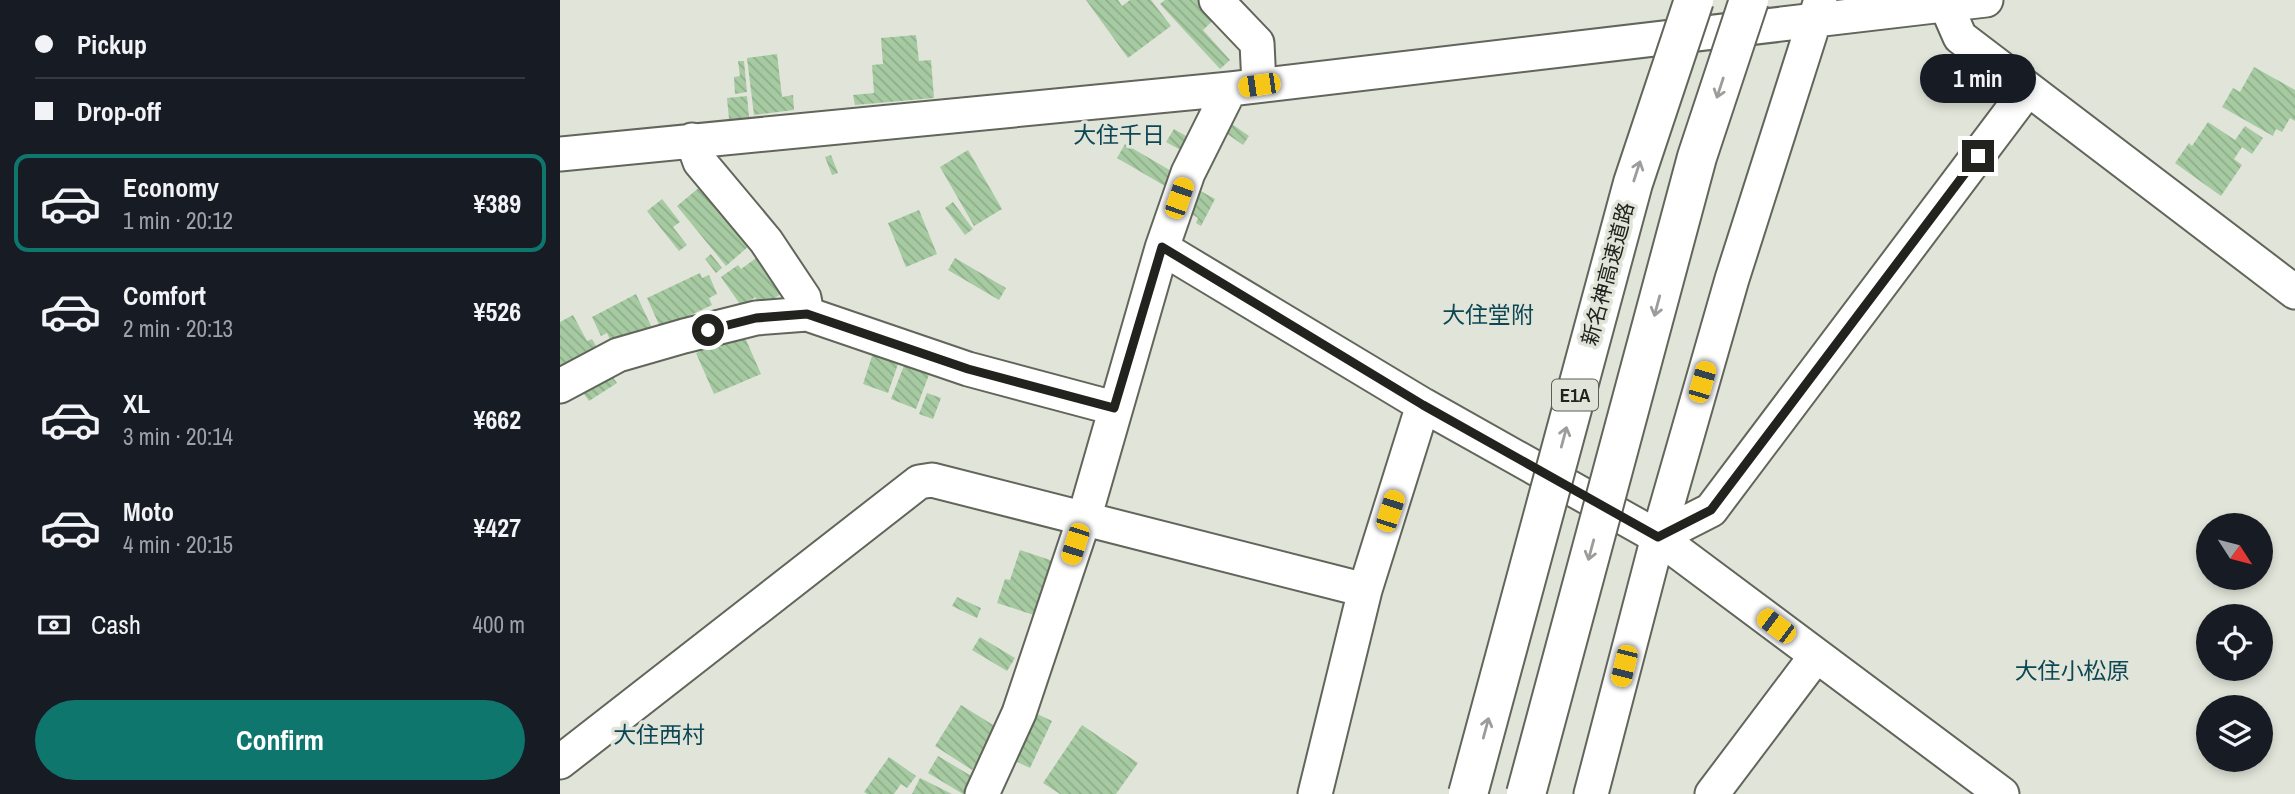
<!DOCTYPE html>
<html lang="en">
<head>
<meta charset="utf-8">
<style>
	:root { --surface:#171b24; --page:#242831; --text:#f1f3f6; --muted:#9ea1a6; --line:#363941; --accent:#0f766e }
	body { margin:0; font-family:"Archivo Narrow","Noto Sans JP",sans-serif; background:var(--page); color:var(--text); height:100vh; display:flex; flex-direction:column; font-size:26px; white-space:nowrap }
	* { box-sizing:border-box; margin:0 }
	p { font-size:23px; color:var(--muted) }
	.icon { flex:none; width:38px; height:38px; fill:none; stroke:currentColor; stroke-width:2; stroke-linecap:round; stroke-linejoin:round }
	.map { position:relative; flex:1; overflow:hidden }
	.panel { display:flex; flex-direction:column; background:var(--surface); width:560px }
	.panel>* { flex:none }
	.top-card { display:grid; align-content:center; height:154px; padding:0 35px; background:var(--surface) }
	.needle { width:46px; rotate:126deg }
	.controls { position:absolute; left:1636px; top:513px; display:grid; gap:14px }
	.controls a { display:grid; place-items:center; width:77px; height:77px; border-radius:50%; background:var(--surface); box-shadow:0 4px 10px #0003; font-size:35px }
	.end { position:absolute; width:32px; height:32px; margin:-16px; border:9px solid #22231f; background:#fff; box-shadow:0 0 0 4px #fff }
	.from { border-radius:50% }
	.bubble { position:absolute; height:49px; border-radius:24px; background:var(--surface); box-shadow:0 4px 10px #0003; font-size:23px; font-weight:700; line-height:49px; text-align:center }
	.car { position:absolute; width:21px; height:42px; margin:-21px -10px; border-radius:9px; box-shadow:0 0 5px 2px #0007; background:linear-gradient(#f5c518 24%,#345 0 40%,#f5c518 0 76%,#345 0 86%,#f5c518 0) }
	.top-card b { display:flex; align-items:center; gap:24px; height:66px; font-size:26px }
	.top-card b+b { border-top:2px solid var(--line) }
	.top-card i { width:18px; height:18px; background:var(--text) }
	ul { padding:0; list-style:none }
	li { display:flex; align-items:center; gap:21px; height:98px; margin:0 14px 10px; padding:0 21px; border:4px solid transparent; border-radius:14px }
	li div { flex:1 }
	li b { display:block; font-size:26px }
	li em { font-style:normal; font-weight:700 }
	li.on { border-color:var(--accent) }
	li>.icon { width:63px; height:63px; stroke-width:1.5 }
	.pay { display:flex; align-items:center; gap:18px; height:77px; padding:0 35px; font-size:26px }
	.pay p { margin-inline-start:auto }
	.button { display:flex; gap:14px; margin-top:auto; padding:14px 35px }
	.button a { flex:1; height:80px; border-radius:42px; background:var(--accent); color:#fff; font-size:28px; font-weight:700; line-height:80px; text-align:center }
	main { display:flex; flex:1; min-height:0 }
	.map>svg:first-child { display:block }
</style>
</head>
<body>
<main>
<section class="panel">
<div class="top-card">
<b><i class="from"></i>Pickup</b>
<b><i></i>Drop-off</b>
</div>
<ul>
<li class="on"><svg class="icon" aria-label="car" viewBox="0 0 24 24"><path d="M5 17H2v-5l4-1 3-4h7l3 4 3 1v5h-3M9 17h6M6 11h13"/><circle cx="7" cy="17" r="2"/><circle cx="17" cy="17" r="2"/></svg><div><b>Economy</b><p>1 min · 20:12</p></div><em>¥389</em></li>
<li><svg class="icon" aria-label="car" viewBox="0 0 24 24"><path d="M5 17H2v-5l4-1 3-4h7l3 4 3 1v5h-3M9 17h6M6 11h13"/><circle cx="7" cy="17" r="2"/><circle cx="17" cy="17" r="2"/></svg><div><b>Comfort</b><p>2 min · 20:13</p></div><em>¥526</em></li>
<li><svg class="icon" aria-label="car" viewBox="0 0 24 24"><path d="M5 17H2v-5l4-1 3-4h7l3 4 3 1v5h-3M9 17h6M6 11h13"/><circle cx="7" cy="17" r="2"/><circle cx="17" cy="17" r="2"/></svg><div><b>XL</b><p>3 min · 20:14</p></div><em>¥662</em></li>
<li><svg class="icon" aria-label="car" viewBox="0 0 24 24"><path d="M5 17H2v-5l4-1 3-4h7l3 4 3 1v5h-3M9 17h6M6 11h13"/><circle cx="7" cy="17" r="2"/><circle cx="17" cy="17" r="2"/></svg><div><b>Moto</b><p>4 min · 20:15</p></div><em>¥427</em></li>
</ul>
<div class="pay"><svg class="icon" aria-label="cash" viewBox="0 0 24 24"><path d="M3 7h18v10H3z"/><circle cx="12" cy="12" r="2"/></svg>Cash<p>400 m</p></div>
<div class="button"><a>Confirm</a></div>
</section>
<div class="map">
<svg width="1735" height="794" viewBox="0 0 1735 794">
	<defs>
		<pattern id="building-back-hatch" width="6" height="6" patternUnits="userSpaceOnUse" patternTransform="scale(1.75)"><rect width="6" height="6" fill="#a6caa1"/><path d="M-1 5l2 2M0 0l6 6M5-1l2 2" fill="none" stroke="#8fad8a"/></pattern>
	</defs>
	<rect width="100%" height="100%" fill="#e1e5d9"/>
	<!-- building -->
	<path fill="url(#building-back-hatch)" d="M 526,0 L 558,0 L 562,6 L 570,0 L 591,0 L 611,26 L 568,58 Z
		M 605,0 L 647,0 L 660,14 L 643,30 L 670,60 L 660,69 L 600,4 Z
		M 356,35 L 359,61 L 371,60 L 374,98 L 295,105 L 293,95 L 314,93 L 312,65 L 323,64 L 321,38 Z
		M 217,54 L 222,97 L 233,95 L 234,110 L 194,115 L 187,58 Z
		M 178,61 L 184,61 L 187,92 L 175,94 L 174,77 L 180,76 Z
		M 1694,67 L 1735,90 L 1735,121 L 1730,118 L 1722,132 L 1716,129 L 1713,136 L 1662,107 L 1673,88 L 1680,92 Z
		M 187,96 L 189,117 L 169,119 L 167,98 Z
		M 1648,122 L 1675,140 L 1685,126 L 1703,138 L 1692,154 L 1682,147 L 1674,159 L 1682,165 L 1661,196 L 1615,163 L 1629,143 L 1632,146 Z
		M 672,124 L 689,136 L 683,145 L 666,133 Z
		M 614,129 L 633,140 L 626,153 L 606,142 Z
		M 565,144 L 613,172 L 605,186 L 557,158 Z
		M 408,150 L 442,209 L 414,226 L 380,167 Z
		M 271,155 L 278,173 L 272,175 L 265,157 Z
		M 141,186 L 190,245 L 166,266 L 117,206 Z
		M 637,189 L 655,199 L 641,226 L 636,223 L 638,218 L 626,211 Z
		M 102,199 L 120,222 L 113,227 L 127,245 L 119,251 L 87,211 Z
		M 393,202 L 413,229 L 405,235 L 385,208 Z
		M 359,210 L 377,254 L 346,267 L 328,223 Z
		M 151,254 L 162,268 L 156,273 L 145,259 Z
		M 199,256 L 225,291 L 202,307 L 195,297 L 182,307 L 161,277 L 178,265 L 181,269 Z
		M 395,258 L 446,288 L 439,300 L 388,270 Z
		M 140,273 L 142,278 L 149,275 L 157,294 L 149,298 L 152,305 L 101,329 L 87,298 Z
		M 76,294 L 93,330 L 74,339 L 72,333 L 51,342 L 47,333 L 41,336 L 32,317 Z
		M 13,315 L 27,341 L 32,339 L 39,351 L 0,372 L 0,322 Z
		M 183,333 L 201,374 L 154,394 L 136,353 Z
		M 313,353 L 339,361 L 328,393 L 303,384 Z
		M 345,363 L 370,372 L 356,409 L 331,399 Z
		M 49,372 L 57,383 L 29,401 L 21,390 Z
		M 367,393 L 381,398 L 373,419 L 359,414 Z
		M 460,550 L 493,561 L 474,615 L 437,603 L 445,579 L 450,580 Z
		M 397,597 L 421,608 L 417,618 L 392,606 Z
		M 420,637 L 455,658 L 447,671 L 412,650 Z
		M 401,705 L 438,728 L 412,770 L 375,746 Z
		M 473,712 L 492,721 L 470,768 L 451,759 Z
		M 522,725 L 578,763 L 556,794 L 500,794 L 483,783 Z
		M 378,756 L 413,777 L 403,794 L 368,773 Z
		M 329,757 L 356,776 L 347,788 L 341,784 L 334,794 L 307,794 L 304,792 Z
		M 360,778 L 392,794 L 352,794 Z"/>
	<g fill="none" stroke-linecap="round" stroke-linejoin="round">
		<defs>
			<path id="minor" d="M 656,0 L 697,43 L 699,85
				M 1386,5 L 1400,37 L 1735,292
				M 132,140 L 140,162 L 206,241 L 244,298 L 247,314
				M 0,154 L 670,89 L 1426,0
				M 602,248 L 863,405 L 1098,537 L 1442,794
				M 0,386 L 58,355 L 124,336 L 196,318 L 247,314 L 408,369 L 554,408
				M 1098,537 L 1151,510 L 1468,89
				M 805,590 L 863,405
				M 0,762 L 359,482 L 372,480 L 805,590 L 755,794
				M 422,794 L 459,713 L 524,519 L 602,248 L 628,173 L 670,89
				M 1031,794 L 1098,537 L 1172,279 L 1260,3
				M 1152,794 L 1256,656"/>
		</defs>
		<!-- minor casing -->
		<use href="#minor" stroke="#61655a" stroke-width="37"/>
		<!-- minor -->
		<use href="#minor" stroke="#fff" stroke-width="33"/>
		<defs>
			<path id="highway-bridge" d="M 908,794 L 1073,183 L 1134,0
				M 966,794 L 1137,157 L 1189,0"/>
		</defs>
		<!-- highway-bridge casing -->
		<use href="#highway-bridge" stroke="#61655a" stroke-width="42" stroke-linecap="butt"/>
		<!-- highway-bridge -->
		<use href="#highway-bridge" stroke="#fff" stroke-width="38"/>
	</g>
	<!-- one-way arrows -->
	<defs><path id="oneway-shaft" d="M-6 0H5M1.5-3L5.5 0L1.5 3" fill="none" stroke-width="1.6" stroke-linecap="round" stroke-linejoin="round" transform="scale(1.75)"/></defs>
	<g stroke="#9c9c9a">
		<use href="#oneway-shaft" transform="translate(1160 88) rotate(108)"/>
		<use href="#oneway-shaft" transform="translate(1077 171) rotate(-72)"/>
		<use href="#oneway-shaft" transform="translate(1097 306) rotate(105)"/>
		<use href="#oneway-shaft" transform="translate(1004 437) rotate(-75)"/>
		<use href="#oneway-shaft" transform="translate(1031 550) rotate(105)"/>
		<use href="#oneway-shaft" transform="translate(926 728) rotate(-75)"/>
	</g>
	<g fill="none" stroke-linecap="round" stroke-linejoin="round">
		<!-- route -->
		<path stroke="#22231f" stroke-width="9" d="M 148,330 L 196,318 L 247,314 L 408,369 L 554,408 L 602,247 L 863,405 L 1098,537 L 1151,510 L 1418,156"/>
	</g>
	<g text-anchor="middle" stroke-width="7" stroke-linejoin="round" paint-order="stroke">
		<!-- shield labels -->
		<rect fill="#e1e5d9" stroke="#5b5d57" stroke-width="2" x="992" y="379.5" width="46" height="31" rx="5"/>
		<g font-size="19" font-weight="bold" fill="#22231f">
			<text x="1015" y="402">E1A</text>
		</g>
		<!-- street labels -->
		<g font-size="21" fill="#22231f" stroke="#e1e5d9">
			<text transform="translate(1048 274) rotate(-75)" y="7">新名神高速道路</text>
		</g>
		<!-- neighbourhood labels -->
		<g font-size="23" fill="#0d4654" stroke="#e1e5d9">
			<text x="559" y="143">大住千日</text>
			<text x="928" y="323">大住堂附</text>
			<text x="1512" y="679">大住小松原</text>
			<text x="99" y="743">大住西村</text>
		</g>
	</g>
</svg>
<div class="controls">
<a><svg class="needle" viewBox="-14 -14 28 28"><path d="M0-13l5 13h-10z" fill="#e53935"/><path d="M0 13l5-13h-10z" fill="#9ea1a6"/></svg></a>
<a><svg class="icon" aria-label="locate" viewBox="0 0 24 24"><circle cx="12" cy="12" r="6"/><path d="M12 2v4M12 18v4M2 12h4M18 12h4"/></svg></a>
<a><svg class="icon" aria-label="layers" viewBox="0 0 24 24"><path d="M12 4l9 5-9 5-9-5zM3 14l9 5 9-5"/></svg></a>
</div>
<i class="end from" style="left:148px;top:330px"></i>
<i class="end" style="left:1418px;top:156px"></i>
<div class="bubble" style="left:1360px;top:54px;width:116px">1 min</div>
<i class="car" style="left:699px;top:85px;rotate:262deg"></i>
<i class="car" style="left:619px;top:198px;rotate:19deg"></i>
<i class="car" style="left:1142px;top:382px;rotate:16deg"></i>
<i class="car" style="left:830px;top:511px;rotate:18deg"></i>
<i class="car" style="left:515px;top:544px;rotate:198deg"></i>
<i class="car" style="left:1216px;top:626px;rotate:307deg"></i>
<i class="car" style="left:1064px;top:666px;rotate:194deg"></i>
</div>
</main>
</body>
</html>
